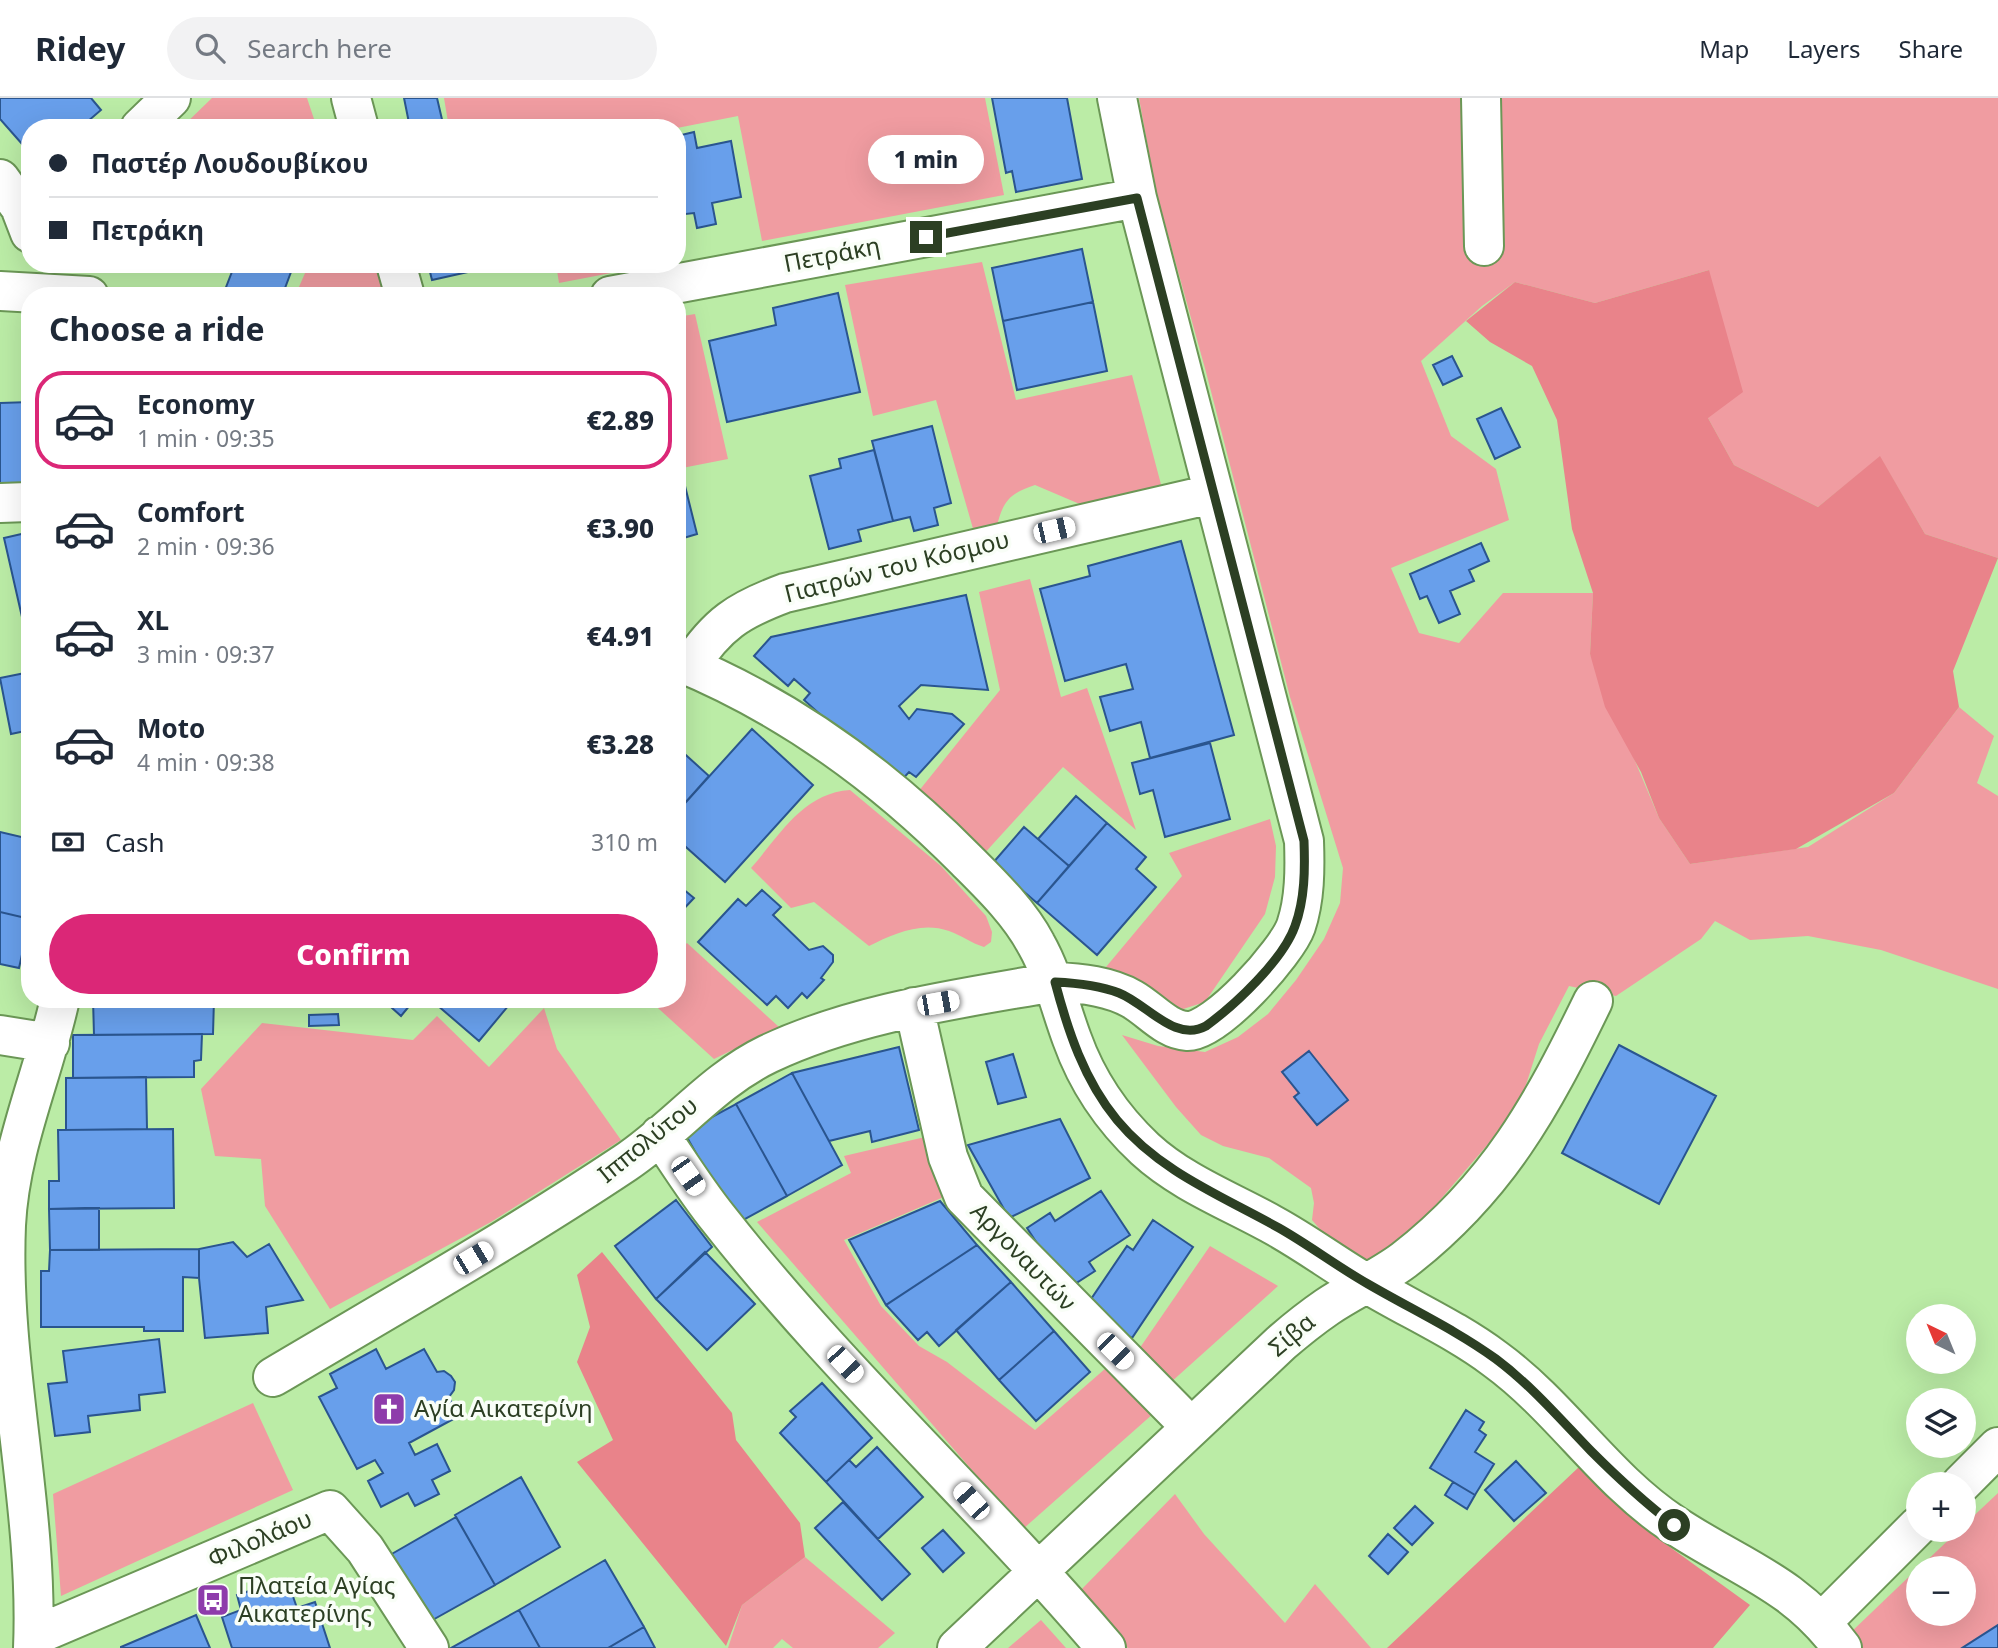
<!DOCTYPE html>
<html lang="en">
<head>
<meta charset="utf-8">
<style>
	:root { --surface:#fff; --page:#f2f2f3; --text:#1f2937; --muted:#747a83; --line:#e0e1e3; --accent:#db2777 }
	body { margin:0; font-family:"Noto Sans",sans-serif; background:var(--page); color:var(--text); height:100vh; display:flex; flex-direction:column; font-size:26px; white-space:nowrap }
	* { box-sizing:border-box; margin:0 }
	p { font-size:23px; color:var(--muted) }
	.icon { flex:none; width:38px; height:38px; fill:none; stroke:currentColor; stroke-width:2; stroke-linecap:round; stroke-linejoin:round }
	.map { position:relative; flex:1; overflow:hidden }
	.details { position:absolute; left:21px; top:189px; width:665px; height:721px; display:flex; flex-direction:column; background:var(--surface); border-radius:28px; box-shadow:0 7px 28px #0002 }
	.details>* { flex:none }
	.banner { position:absolute; left:21px; top:21px; width:665px; height:154px; border-radius:28px; box-shadow:0 7px 28px #0002; display:grid; align-content:center; height:154px; padding:0 28px; background:var(--surface) }
	.needle { width:46px; rotate:317deg }
	.controls { position:absolute; left:1906px; top:1206px; display:grid; gap:14px }
	.controls a { display:grid; place-items:center; width:70px; height:70px; border-radius:50%; background:var(--surface); box-shadow:0 7px 28px #0002; font-size:35px }
	.end { position:absolute; width:32px; height:32px; margin:-16px; border:9px solid #2c3f23; background:#fff; box-shadow:0 0 0 4px #fff }
	.from { border-radius:50% }
	.bubble { position:absolute; height:49px; border-radius:24px; background:var(--surface); box-shadow:0 7px 28px #0002; font-size:23px; font-weight:800; line-height:49px; text-align:center }
	.car { position:absolute; width:21px; height:42px; margin:-21px -10px; border-radius:9px; box-shadow:0 0 5px 2px #0007; background:linear-gradient(#fff 24%,#345 0 40%,#fff 0 76%,#345 0 86%,#fff 0) }
	.banner b { display:flex; align-items:center; gap:24px; height:66px; font-size:26px }
	.banner b+b { border-top:2px solid var(--line) }
	.banner i { width:18px; height:18px; background:var(--text) }
	ul { padding:0; list-style:none }
	li { display:flex; align-items:center; gap:21px; height:98px; margin:0 14px 10px; padding:0 14px; border:4px solid transparent; border-radius:28px }
	li div { flex:1 }
	li b { display:block; font-size:26px }
	li em { font-style:normal; font-weight:800 }
	li.current { border-color:var(--accent) }
	li>.icon { width:63px; height:63px; stroke-width:1.5 }
	h2 { padding:0 28px; font-size:32px; line-height:84px }
	.pay { display:flex; align-items:center; gap:18px; height:77px; padding:0 28px; font-size:26px }
	.pay p { margin-inline-start:auto }
	.action { display:flex; gap:14px; margin-top:auto; padding:14px 28px }
	.action a { flex:1; height:80px; border-radius:42px; background:var(--accent); color:#fff; font-size:28px; font-weight:800; line-height:80px; text-align:center }
	header { display:flex; align-items:center; gap:42px; box-sizing:border-box; height:98px; padding:0 35px; background:var(--surface); border-bottom:2px solid var(--line) }
	header strong { font-size:33px }
	nav { display:flex; gap:38px; margin-inline-start:auto; font-size:24px }
	.search { width:490px; height:63px; background:var(--page); display:flex; align-items:center; gap:18px; box-sizing:border-box; padding:0 24px; border-radius:38px; color:var(--muted); font-size:26px }
	.map>svg:first-child { display:block }
</style>
</head>
<body>
<header>
<strong>Ridey</strong>
<div class="search"><svg class="icon" aria-label="search" viewBox="0 0 24 24"><circle cx="10" cy="10" r="6"/><path d="M15 15l6 6"/></svg>Search here</div>
<nav><a>Map</a><a>Layers</a><a>Share</a></nav>
</header>
<div class="map">
<svg width="1998" height="1550" viewBox="0 0 1998 1550">
	<rect width="100%" height="100%" fill="#bbeca6"/>
	<!-- green -->
	<path fill="#f09ca1" d="M 212,0 L 307,0 L 317,30 L 181,30 Z
		M 444,0 L 985,0 L 1004,97 L 762,143 L 738,18 L 677,30 L 449,30 Z
		M 1139,0 L 1998,0 L 1998,460 L 1925,436 L 1880,359 L 1818,409 L 1734,367 L 1708,320 L 1709,172 L 1595,205 L 1515,184 L 1482,208 L 1421,263 L 1451,338 L 1496,371 L 1509,422 L 1391,470 L 1419,535 L 1459,545 L 1503,495 L 1593,495 L 1590,556 L 1659,720 L 1690,766 L 1808,749 L 1894,695 L 1959,609 L 1994,638 L 1977,685 L 1998,698 L 1998,891 L 1881,852 L 1808,838 L 1750,842 L 1715,823 L 1701,841 L 1616,898 L 1569,888 L 1539,946 L 1525,990 L 1507,1024 L 1410,1137 L 1377,1164 C 1345,1159 1332,1146 1312,1122 L 1314,1105 L 1311,1090 L 1269,1060 L 1223,1048 L 1201,1037 L 1176,1009 L 1122,937 L 1158,948 L 1205,954 L 1238,939 L 1268,916 L 1296,882 L 1324,841 L 1340,805 L 1343,770 L 1290,599 L 1206,274 L 1156,94 Z
		M 982,164 L 1016,302 L 1132,277 L 1163,394 L 1089,410 L 1035,387 C 1011,395 1003,402 997,428 L 974,434 L 936,302 L 873,318 L 845,187 Z
		M 309,166 L 383,166 L 387,198 L 295,198 Z
		M 556,166 L 658,166 L 559,185 Z
		M 695,216 L 728,361 L 677,371 L 677,219 Z
		M 1030,481 L 1061,599 L 1087,590 L 1136,732 L 1063,669 L 982,758 L 918,694 L 1000,592 L 979,494 Z
		M 850,692 L 941,768 L 986,818 L 992,834 L 991,844 L 984,849 C 971,845 961,837 949,833 C 921,823 893,836 869,848 L 814,804 L 791,810 L 751,770 C 780,737 803,695 850,692 Z
		M 1270,721 L 1276,748 L 1275,779 L 1265,816 L 1205,904 L 1177,913 L 1106,869 L 1182,778 L 1169,755 Z
		M 687,845 L 779,929 L 714,961 L 648,901 L 677,901 L 677,855 Z
		M 544,910 L 557,951 L 621,1042 L 491,1124 L 330,1211 L 265,1108 L 261,1061 L 215,1058 L 201,991 L 262,925 L 413,942 L 437,918 L 489,969 Z
		M 925,1039 L 946,1098 L 844,1142 L 881,1208 L 919,1248 L 947,1264 L 1035,1332 L 1106,1270 L 1154,1315 L 1023,1431 L 757,1124 L 851,1075 L 844,1058 Z
		M 1210,1148 L 1278,1188 L 1170,1285 L 1137,1254 Z
		M 253,1305 L 293,1392 L 61,1498 L 53,1396 Z
		M 1998,1395 L 1998,1550 L 1855,1550 L 1847,1538 L 1918,1470 L 1918,1516 L 1964,1516 L 1964,1470 L 1919,1470 L 1959,1432 L 1964,1432 L 1964,1427 Z
		M 1175,1396 L 1204,1436 L 1285,1525 L 1315,1486 L 1371,1550 L 1128,1550 L 1078,1495 Z
		M 805,1459 L 895,1535 L 878,1550 L 793,1550 L 782,1541 L 773,1550 L 728,1550 L 742,1507 Z
		M 1041,1522 L 1066,1550 L 1008,1550 Z"/>
	<!-- forest -->
	<path fill="#e9838a" d="M 1709,172 L 1743,294 L 1708,320 L 1734,367 L 1818,409 L 1880,358 L 1925,436 L 1998,460 L 1953,573 L 1959,609 L 1894,695 L 1796,751 L 1690,766 L 1659,720 L 1641,674 L 1605,609 L 1590,556 L 1593,495 L 1572,431 L 1557,322 L 1532,268 L 1490,244 L 1466,223 L 1515,184 L 1595,205 Z
		M 602,1154 L 732,1315 L 736,1342 L 800,1425 L 805,1459 L 742,1507 L 726,1548 L 577,1364 L 613,1342 L 577,1264 L 590,1229 L 577,1177 Z
		M 1579,1369 L 1638,1426 L 1750,1507 L 1713,1550 L 1387,1550 Z"/>
	<!-- building -->
	<path fill="#689feb" stroke="#2a558f" stroke-width="2" d="M 0,0 L 91,0 L 101,12 L 80,30 L 30,30 L 30,55 L 0,21 Z
		M 404,0 L 437,0 L 444,30 L 410,30 Z
		M 992,0 L 1067,0 L 1082,81 L 1016,94 L 1012,73 L 1006,75 Z
		M 694,34 L 697,50 L 731,43 L 741,99 L 712,105 L 716,126 L 697,130 L 694,115 L 677,117 L 677,38 Z
		M 1082,151 L 1093,204 L 1003,223 L 992,170 Z
		M 235,166 L 294,166 L 282,198 L 225,198 L 223,197 Z
		M 428,166 L 476,166 L 477,172 L 432,182 Z
		M 838,195 L 860,294 L 727,324 L 709,243 L 776,227 L 773,210 Z
		M 1093,204 L 1107,273 L 1017,292 L 1003,223 Z
		M 1452,258 L 1462,278 L 1443,287 L 1433,267 Z
		M 30,304 L 30,385 L 0,386 L 0,305 Z
		M 1501,310 L 1520,349 L 1495,361 L 1477,321 Z
		M 932,328 L 951,405 L 934,410 L 938,427 L 914,433 L 910,419 L 893,423 L 872,343 Z
		M 874,352 L 893,423 L 858,432 L 861,443 L 829,451 L 810,378 L 841,370 L 839,361 Z
		M 683,380 L 697,436 L 677,442 L 677,381 Z
		M 30,434 L 30,517 L 22,519 L 4,440 Z
		M 1181,443 L 1234,637 L 1150,660 L 1141,624 L 1110,633 L 1100,599 L 1133,591 L 1126,566 L 1065,583 L 1040,491 L 1090,478 L 1088,468 Z
		M 1481,445 L 1489,463 L 1469,472 L 1474,483 L 1450,493 L 1460,516 L 1439,525 L 1427,498 L 1420,501 L 1410,476 Z
		M 966,497 L 988,592 L 921,587 L 899,608 L 909,621 L 917,611 L 952,616 L 964,626 L 916,679 L 909,674 L 898,686 L 804,602 L 810,595 L 794,581 L 788,588 L 754,558 L 771,539 Z
		M 30,574 L 30,632 L 11,636 L 0,580 Z
		M 752,631 L 813,687 L 725,784 L 677,741 L 677,714 Z
		M 1210,645 L 1230,721 L 1165,739 L 1153,692 L 1140,696 L 1132,665 Z
		M 677,649 L 709,678 L 677,714 Z
		M 1076,698 L 1107,725 L 1069,768 L 1038,741 Z
		M 1107,725 L 1146,759 L 1136,771 L 1156,789 L 1097,857 L 1037,805 Z
		M 1024,729 L 1069,768 L 1037,805 L 992,766 Z
		M 0,734 L 30,741 L 30,821 L 0,814 Z
		M 677,786 L 694,800 L 677,818 Z
		M 762,792 L 781,809 L 773,817 L 809,852 L 823,848 L 833,857 L 833,864 L 821,880 L 824,882 L 807,900 L 802,895 L 788,910 L 776,898 L 767,907 L 698,844 L 738,801 L 746,808 Z
		M 0,814 L 30,821 L 19,870 L 0,866 Z
		M 93,901 L 214,901 L 213,936 L 94,937 Z
		M 382,901 L 415,901 L 401,918 Z
		M 430,901 L 514,901 L 479,943 Z
		M 338,916 L 339,927 L 309,928 L 309,917 Z
		M 202,936 L 201,962 L 194,963 L 194,979 L 73,980 L 73,937 Z
		M 1619,947 L 1716,998 L 1659,1106 L 1562,1055 Z
		M 899,949 L 919,1032 L 872,1044 L 870,1033 L 829,1043 L 792,975 Z
		M 1309,953 L 1348,1002 L 1317,1027 L 1294,999 L 1299,995 L 1282,974 Z
		M 1013,956 L 1026,999 L 998,1006 L 986,964 Z
		M 792,975 L 842,1067 L 787,1098 L 736,1006 Z
		M 146,979 L 147,1031 L 66,1032 L 66,980 Z
		M 736,1006 L 787,1098 L 736,1126 L 684,1034 Z
		M 1060,1021 L 1090,1080 L 1009,1120 L 968,1047 Z
		M 173,1031 L 174,1110 L 49,1111 L 49,1083 L 59,1083 L 58,1032 Z
		M 1101,1093 L 1130,1137 L 1089,1164 L 1095,1173 L 1067,1191 L 1027,1130 L 1050,1115 L 1055,1123 Z
		M 676,1102 L 712,1149 L 656,1201 L 615,1148 Z
		M 940,1103 L 977,1147 L 886,1207 L 849,1142 Z
		M 99,1110 L 99,1152 L 50,1152 L 49,1111 Z
		M 1153,1122 L 1193,1149 L 1132,1240 L 1078,1204 L 1091,1201 L 1127,1148 L 1133,1152 Z
		M 233,1144 L 247,1159 L 269,1146 L 303,1202 L 266,1209 L 268,1235 L 205,1240 L 199,1180 L 199,1151 Z
		M 977,1147 L 1011,1184 L 939,1248 L 927,1234 L 918,1242 L 886,1207 Z
		M 199,1151 L 199,1180 L 183,1179 L 183,1233 L 144,1233 L 144,1229 L 41,1229 L 41,1173 L 49,1173 L 50,1152 Z
		M 705,1154 L 755,1206 L 707,1252 L 656,1201 Z
		M 1011,1184 L 1054,1233 L 999,1282 L 956,1232 Z
		M 1054,1233 L 1090,1274 L 1036,1323 L 999,1282 Z
		M 159,1241 L 165,1294 L 139,1297 L 140,1312 L 88,1318 L 90,1334 L 55,1338 L 48,1286 L 67,1284 L 63,1253 Z
		M 376,1251 L 386,1271 L 424,1251 L 437,1274 L 444,1273 L 451,1278 L 455,1284 L 454,1292 L 449,1299 L 459,1318 L 409,1345 L 415,1357 L 437,1346 L 450,1373 L 432,1382 L 439,1396 L 415,1408 L 408,1395 L 381,1409 L 368,1383 L 383,1375 L 375,1362 L 357,1371 L 319,1299 L 337,1290 L 330,1276 Z
		M 822,1285 L 872,1340 L 826,1384 L 780,1335 L 796,1319 L 790,1313 Z
		M 1466,1312 L 1484,1324 L 1479,1332 L 1486,1337 L 1475,1354 L 1494,1366 L 1475,1397 L 1430,1370 Z
		M 877,1349 L 923,1399 L 878,1441 L 826,1384 L 849,1362 L 856,1369 Z
		M 1516,1363 L 1546,1395 L 1514,1423 L 1485,1392 Z
		M 521,1379 L 560,1449 L 495,1487 L 455,1417 Z
		M 1453,1384 L 1475,1397 L 1467,1411 L 1445,1397 Z
		M 843,1404 L 910,1476 L 882,1502 L 815,1430 Z
		M 1415,1408 L 1433,1425 L 1412,1447 L 1394,1430 Z
		M 456,1419 L 495,1487 L 429,1524 L 390,1457 Z
		M 943,1432 L 964,1455 L 943,1474 L 922,1450 Z
		M 1388,1436 L 1408,1454 L 1388,1476 L 1369,1458 Z
		M 605,1462 L 644,1529 L 608,1550 L 540,1550 L 519,1512 Z
		M 287,1481 L 297,1510 L 315,1504 L 330,1550 L 232,1550 L 222,1519 L 241,1512 L 237,1497 Z
		M 519,1512 L 540,1550 L 451,1550 Z
		M 196,1517 L 210,1550 L 121,1550 L 121,1549 Z
		M 1998,1527 L 1998,1550 L 1962,1550 Z
		M 644,1529 L 655,1550 L 608,1550 Z"/>
	<g fill="none" stroke-linecap="round" stroke-linejoin="round">
		<defs>
			<path id="street" d="M 351,0 L 359,30
				M 1481,0 L 1484,148
				M 140,30 L 171,0
				M 0,81 L 20,109 L 30,135
				M 396,166 L 405,198
				M 0,193 L 89,198
				M 610,198 L 1137,100
				M 0,405 L 28,404
				M 677,563 C 787,608 883,678 966,762 C 991,787 1019,814 1036,846 C 1053,876 1060,909 1072,941 C 1087,983 1113,1021 1145,1051 C 1182,1085 1230,1103 1273,1127 C 1306,1145 1335,1167 1366,1185 C 1409,1211 1455,1231 1495,1261 C 1561,1309 1605,1381 1673,1426 C 1737,1469 1794,1484 1842,1550
				M 690,568 C 717,526 739,512 785,495 L 1212,396
				M 914,909 L 948,1059 L 964,1099 L 1191,1329
				M 0,937 L 50,945
				M 660,1037 C 679,1065 697,1094 718,1120 C 837,1272 981,1403 1106,1550
				M 273,1279 C 391,1209 511,1141 625,1065 C 676,1031 712,983 768,956 C 857,914 959,901 1054,884 C 1081,885 1109,888 1132,901 C 1150,911 1166,932 1187,933 C 1215,935 1287,854 1296,828 C 1305,801 1305,771 1304,743 L 1137,100 L 1117,0
				M 1961,1386 L 1998,1349
				M 1822,1524 L 1918,1428
				M 34,1538 L 330,1412 L 365,1451 L 429,1550
				M 33,1550 C 39,1408 0,1269 6,1127 C 10,1048 43,978 60,901
				M 957,1550 L 1281,1245 C 1296,1232 1311,1220 1327,1209 C 1352,1192 1380,1180 1404,1162 C 1498,1089 1542,1008 1593,903"/>
		</defs>
		<!-- street casing -->
		<use href="#street" stroke="#6b9756" stroke-width="42"/>
		<!-- street -->
		<use href="#street" stroke="#fff" stroke-width="38"/>
	</g>
	<g fill="none" stroke-linecap="round" stroke-linejoin="round">
		<!-- route -->
		<path stroke="#2c3f23" stroke-width="9" d="M 926,139 L 1137,100 L 1304,743 C 1305,771 1305,801 1295,828 C 1283,862 1235,907 1206,928 C 1175,945 1147,906 1119,895 C 1098,887 1077,885 1055,884 C 1068,933 1084,982 1117,1022 C 1160,1074 1222,1098 1279,1130 C 1309,1147 1338,1169 1368,1186 C 1411,1211 1456,1232 1496,1261 C 1532,1288 1560,1321 1591,1353 C 1617,1379 1644,1404 1674,1427"/>
	</g>
	<!-- icons -->
	<defs>
		<symbol id="church-square" viewBox="-11 -11 22 22"><rect x="-9" y="-9" width="18" height="18" rx="4" fill="#8e3cab" stroke="#f9fef7"/><path d="M-1.2-6h2.4v3.5h3.3v2.4h-3.3V6h-2.4V-.1h-3.3v-2.4h3.3Z" fill="#fff"/></symbol>
		<symbol id="bus-square" viewBox="-11 -11 22 22"><rect x="-9" y="-9" width="18" height="18" rx="4" fill="#8e3cab" stroke="#f9fef7"/><path d="M-5-6H5V4H4V6H2V4H-2V6H-4V4H-5ZM-3.5-4V0h7V-4ZM-3.5 1.2v1.5H-2V1.2ZM2 1.2v1.5H3.5V1.2Z" fill="#fff"/></symbol>
	</defs>
	<g fill-rule="evenodd">
		<use href="#church-square" x="370" y="1292" width="38" height="38"/>
		<use href="#bus-square" x="194" y="1483" width="38" height="38"/>
	</g>
	<g text-anchor="middle" stroke-width="7" stroke-linejoin="round" paint-order="stroke">
		<!-- street labels -->
		<g font-size="24" fill="#2c3f23" stroke="#f9fef7">
			<text transform="translate(832 157) rotate(-11)" y="8">Πετράκη</text>
			<text transform="translate(897 469) rotate(-14)" y="8">Γιατρών του Κόσμου</text>
			<text transform="translate(648 1042) rotate(-39)" y="8">Ιππολύτου</text>
			<text transform="translate(1023 1159) rotate(46)" y="8">Αργοναυτών</text>
			<text transform="translate(1292 1237) rotate(-40)" y="8">Σίβα</text>
			<text transform="translate(260 1441) rotate(-23)" y="8">Φιλολάου</text>
		</g>
		<!-- poi labels -->
		<g font-size="24" fill="#2c3f23" stroke="#f9fef7" text-anchor="start">
			<text x="414" y="1319">Αγία Αικατερίνη</text>
			<text x="238" y="1496">Πλατεία Αγίας<tspan x="238" dy="28">Αικατερίνης</tspan></text>
		</g>
	</g>
</svg>
<div class="controls">
<a><svg class="needle" viewBox="-14 -14 28 28"><path d="M0-13l5 13h-10z" fill="#e53935"/><path d="M0 13l5-13h-10z" fill="#747a83"/></svg></a>
<a><svg class="icon" aria-label="layers" viewBox="0 0 24 24"><path d="M12 4l9 5-9 5-9-5zM3 14l9 5 9-5"/></svg></a>
<a>+</a>
<a>−</a>
</div>
<i class="end from" style="left:1674px;top:1427px"></i>
<i class="end" style="left:926px;top:139px"></i>
<div class="bubble" style="left:868px;top:37px;width:116px">1 min</div>
<i class="car" style="left:1054px;top:432px;rotate:77deg"></i>
<i class="car" style="left:938px;top:905px;rotate:80deg"></i>
<i class="car" style="left:688px;top:1078px;rotate:145deg"></i>
<i class="car" style="left:473px;top:1160px;rotate:59deg"></i>
<i class="car" style="left:1115px;top:1253px;rotate:135deg"></i>
<i class="car" style="left:845px;top:1266px;rotate:137deg"></i>
<i class="car" style="left:971px;top:1403px;rotate:318deg"></i>
<div class="banner">
<b><i class="from"></i>Παστέρ Λουδουβίκου</b>
<b><i></i>Πετράκη</b>
</div>
<section class="details">
<h2>Choose a ride</h2>
<ul>
<li class="current"><svg class="icon" aria-label="car" viewBox="0 0 24 24"><path d="M5 17H2v-5l4-1 3-4h7l3 4 3 1v5h-3M9 17h6M6 11h13"/><circle cx="7" cy="17" r="2"/><circle cx="17" cy="17" r="2"/></svg><div><b>Economy</b><p>1 min · 09:35</p></div><em>€2.89</em></li>
<li><svg class="icon" aria-label="car" viewBox="0 0 24 24"><path d="M5 17H2v-5l4-1 3-4h7l3 4 3 1v5h-3M9 17h6M6 11h13"/><circle cx="7" cy="17" r="2"/><circle cx="17" cy="17" r="2"/></svg><div><b>Comfort</b><p>2 min · 09:36</p></div><em>€3.90</em></li>
<li><svg class="icon" aria-label="car" viewBox="0 0 24 24"><path d="M5 17H2v-5l4-1 3-4h7l3 4 3 1v5h-3M9 17h6M6 11h13"/><circle cx="7" cy="17" r="2"/><circle cx="17" cy="17" r="2"/></svg><div><b>XL</b><p>3 min · 09:37</p></div><em>€4.91</em></li>
<li><svg class="icon" aria-label="car" viewBox="0 0 24 24"><path d="M5 17H2v-5l4-1 3-4h7l3 4 3 1v5h-3M9 17h6M6 11h13"/><circle cx="7" cy="17" r="2"/><circle cx="17" cy="17" r="2"/></svg><div><b>Moto</b><p>4 min · 09:38</p></div><em>€3.28</em></li>
</ul>
<div class="pay"><svg class="icon" aria-label="cash" viewBox="0 0 24 24"><path d="M3 7h18v10H3z"/><circle cx="12" cy="12" r="2"/></svg>Cash<p>310 m</p></div>
<div class="action"><a>Confirm</a></div>
</section>
</div>
</body>
</html>
